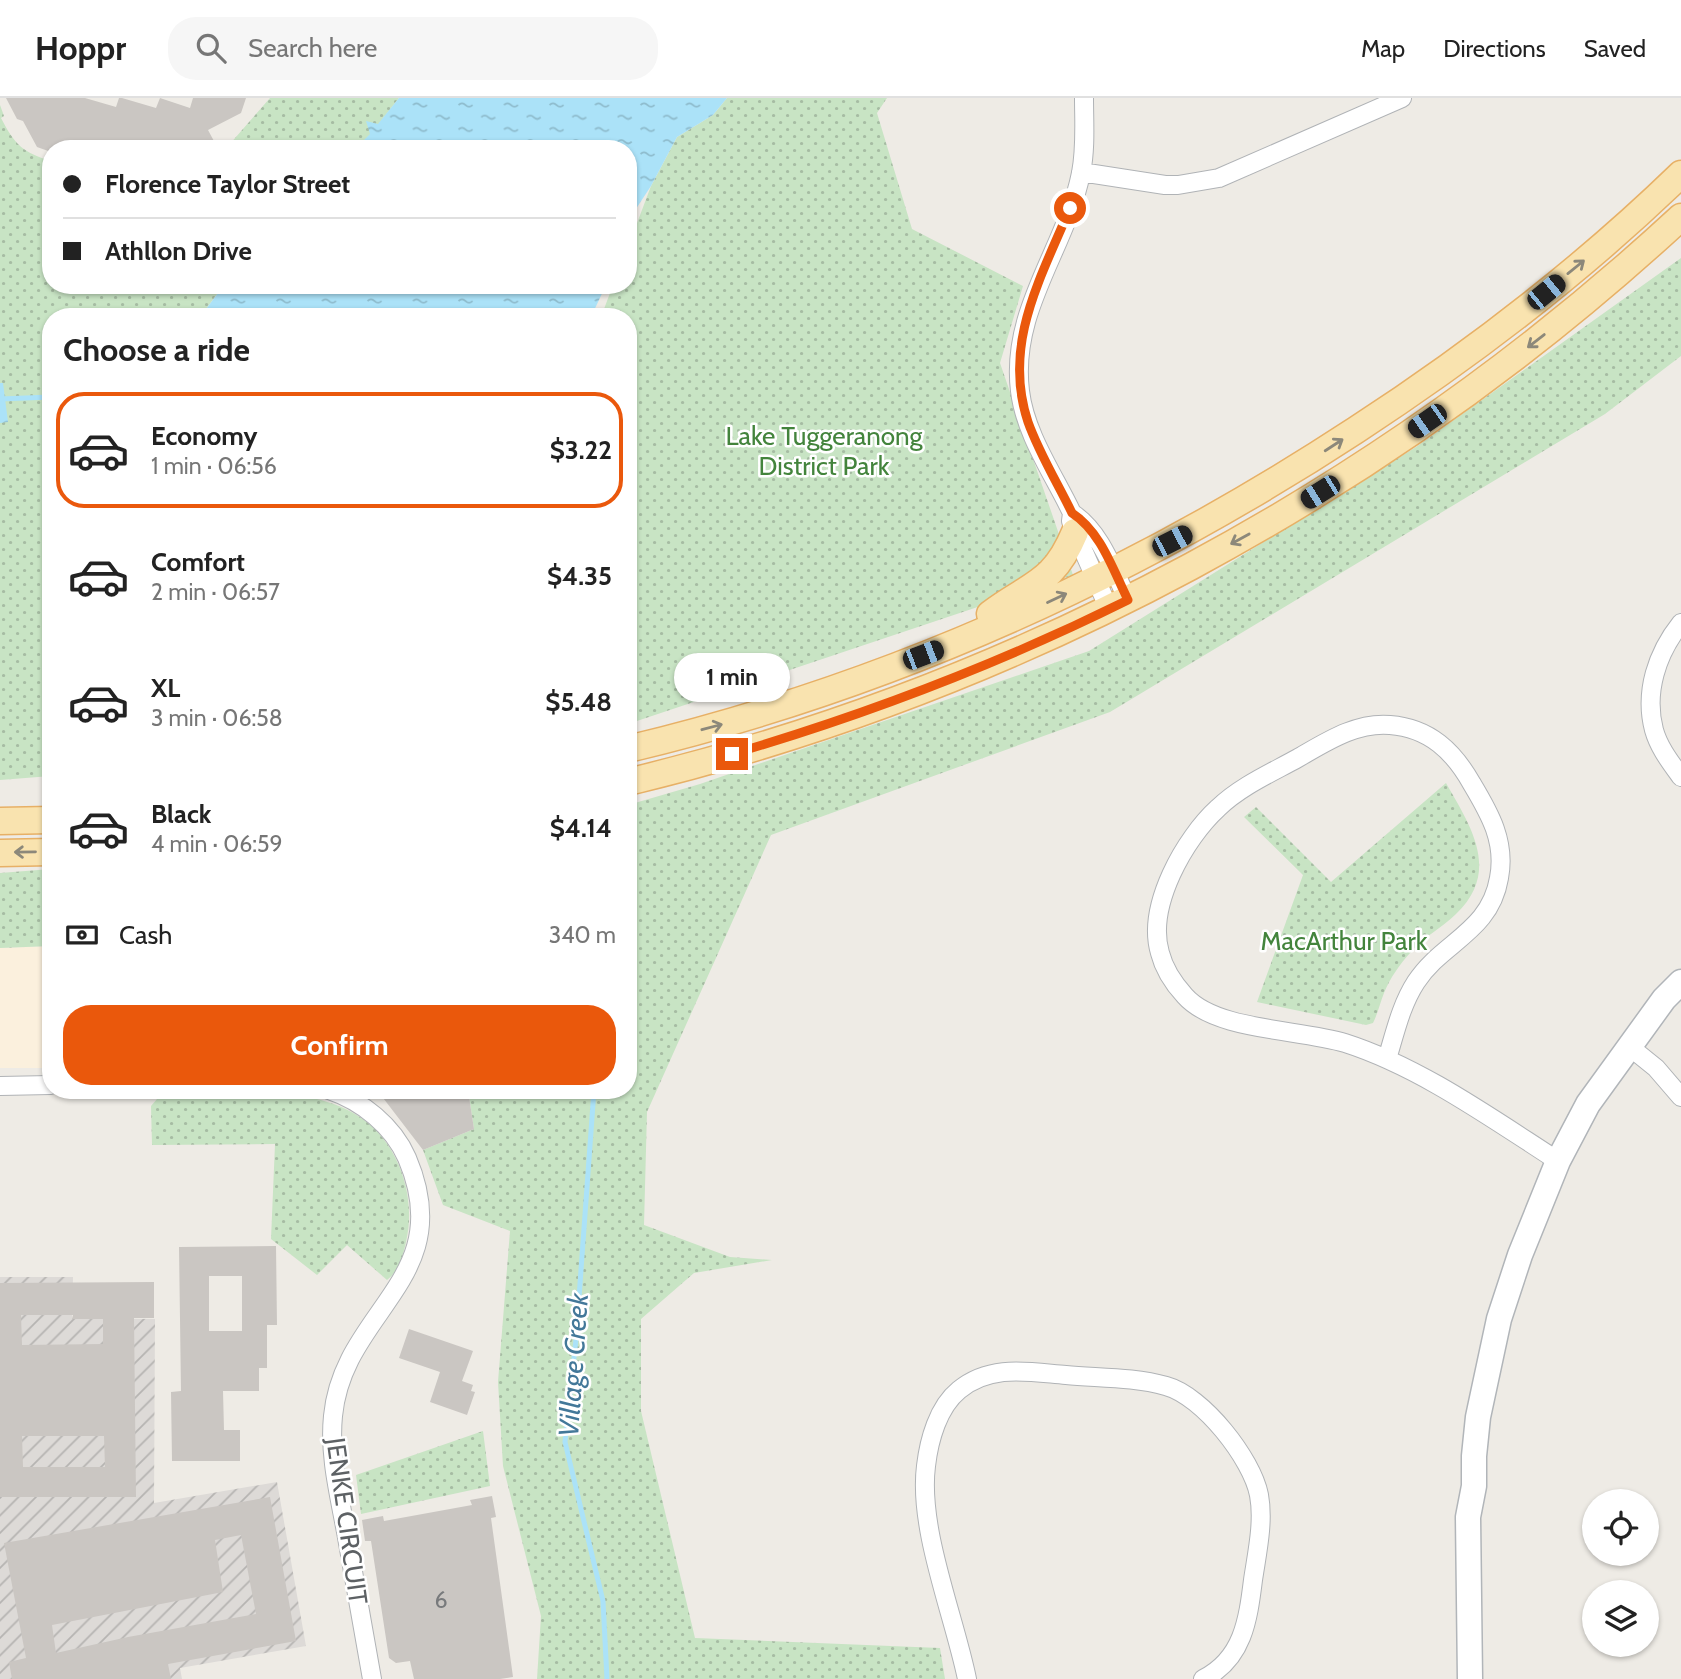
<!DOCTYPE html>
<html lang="en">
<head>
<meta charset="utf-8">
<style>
	:root { --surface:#fff; --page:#f6f6f6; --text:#222; --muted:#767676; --line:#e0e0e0; --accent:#ea580c }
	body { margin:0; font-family:Cabin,sans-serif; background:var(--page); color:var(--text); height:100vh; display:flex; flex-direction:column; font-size:26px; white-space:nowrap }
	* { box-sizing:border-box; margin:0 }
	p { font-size:23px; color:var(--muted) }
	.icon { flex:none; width:38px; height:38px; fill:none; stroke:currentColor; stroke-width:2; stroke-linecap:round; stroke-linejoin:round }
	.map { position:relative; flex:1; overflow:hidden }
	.side { position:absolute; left:42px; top:210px; width:595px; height:791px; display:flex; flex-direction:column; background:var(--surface); border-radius:28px; box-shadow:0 2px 5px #0004 }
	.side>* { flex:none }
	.hud { position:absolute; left:42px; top:42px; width:595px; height:154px; border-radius:28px; box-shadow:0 2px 5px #0004; display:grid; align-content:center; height:154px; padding:0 21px; background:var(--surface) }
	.tools { position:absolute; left:1582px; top:1391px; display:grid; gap:14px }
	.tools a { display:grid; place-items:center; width:77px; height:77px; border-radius:50%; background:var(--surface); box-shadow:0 2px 5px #0004; font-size:35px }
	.end { position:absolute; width:32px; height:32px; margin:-16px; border:9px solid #ea580c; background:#fff; box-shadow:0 0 0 4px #fff }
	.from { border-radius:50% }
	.bubble { position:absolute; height:49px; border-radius:24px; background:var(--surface); box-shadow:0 2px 5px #0004; font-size:23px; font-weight:800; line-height:49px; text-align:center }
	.car { position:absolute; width:21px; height:42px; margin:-21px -10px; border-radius:9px; box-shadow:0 0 5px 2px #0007; background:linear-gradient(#222 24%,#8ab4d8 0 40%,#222 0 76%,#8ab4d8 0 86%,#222 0) }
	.hud b { display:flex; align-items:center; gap:24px; height:66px; font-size:26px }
	.hud b+b { border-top:2px solid var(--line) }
	.hud i { width:18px; height:18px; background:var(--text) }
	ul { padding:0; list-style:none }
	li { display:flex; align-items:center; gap:21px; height:116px; margin:0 14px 10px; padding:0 7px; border:4px solid transparent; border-radius:28px }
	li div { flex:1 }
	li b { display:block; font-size:26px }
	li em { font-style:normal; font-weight:800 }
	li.current { border-color:var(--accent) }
	li>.icon { width:63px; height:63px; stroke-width:1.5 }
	h2 { padding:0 21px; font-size:32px; line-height:84px }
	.pay { display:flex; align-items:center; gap:18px; height:77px; padding:0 21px; font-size:26px }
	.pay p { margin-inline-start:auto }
	.button { display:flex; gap:14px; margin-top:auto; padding:14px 21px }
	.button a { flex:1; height:80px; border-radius:28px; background:var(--accent); color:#fff; font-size:28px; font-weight:800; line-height:80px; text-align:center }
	header { display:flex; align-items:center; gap:42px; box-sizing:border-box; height:98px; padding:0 35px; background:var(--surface); border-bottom:2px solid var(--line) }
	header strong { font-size:33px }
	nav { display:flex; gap:38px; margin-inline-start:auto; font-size:24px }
	.search { width:490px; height:63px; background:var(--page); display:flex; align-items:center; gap:18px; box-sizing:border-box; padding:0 24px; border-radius:28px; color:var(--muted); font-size:26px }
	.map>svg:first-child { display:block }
</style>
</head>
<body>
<header>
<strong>Hoppr</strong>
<div class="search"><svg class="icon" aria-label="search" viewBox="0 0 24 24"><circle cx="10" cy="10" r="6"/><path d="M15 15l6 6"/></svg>Search here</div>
<nav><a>Map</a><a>Directions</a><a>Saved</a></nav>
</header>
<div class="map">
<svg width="1681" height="1581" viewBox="0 0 1681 1581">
	<defs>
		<pattern id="industrial-furrows" width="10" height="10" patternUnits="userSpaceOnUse" patternTransform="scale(1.75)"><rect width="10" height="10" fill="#dddad7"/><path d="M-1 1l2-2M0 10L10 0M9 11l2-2" fill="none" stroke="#b6b4b2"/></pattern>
		<pattern id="grass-dots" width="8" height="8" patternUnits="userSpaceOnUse" patternTransform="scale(1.75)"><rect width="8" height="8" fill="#c8e4c4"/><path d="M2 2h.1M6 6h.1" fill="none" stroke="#a6bca3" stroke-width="1.8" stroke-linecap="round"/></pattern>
		<pattern id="water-ripples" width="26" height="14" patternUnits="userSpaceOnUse" patternTransform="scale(1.75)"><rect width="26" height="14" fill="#abe2f8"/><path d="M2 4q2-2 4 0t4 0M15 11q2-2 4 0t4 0" fill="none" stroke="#8ebbcc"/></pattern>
	</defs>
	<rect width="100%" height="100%" fill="#eeebe5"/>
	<!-- commercial -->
	<path fill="#fbf0dd" d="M 51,848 L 51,970 L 0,970 L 0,850 Z"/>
	<!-- industrial -->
	<path fill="url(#industrial-furrows)" d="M 0,1179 L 73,1179 L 72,1220 L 155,1221 L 154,1405 L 277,1384 L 306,1548 L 180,1570 L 182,1581 L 0,1581 Z"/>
	<!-- grass -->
	<path fill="url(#grass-dots)" d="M 270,0 L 399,0 L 371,36 L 355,51 L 224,51 L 229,47 Z
		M 727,0 L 887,0 L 877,15 L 912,131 L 1023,188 L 1000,265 L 1073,477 L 628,626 L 628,219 L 601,219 L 613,187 L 628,187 L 628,149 L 651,88 L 677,39 L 713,17 Z
		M 0,7 L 4,18 L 1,20 C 15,47 22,54 51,63 L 51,187 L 224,187 L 200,219 L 51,219 L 51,678 L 0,682 Z
		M 1681,160 L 1681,258 L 1605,316 L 1110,614 L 771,737 L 647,1014 L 644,1127 L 730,1159 L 772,1162 L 694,1175 L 641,1221 L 641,1313 L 695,1540 L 940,1550 L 945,1581 L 537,1581 L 541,1518 L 503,1368 L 498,1284 L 510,1133 L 443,1107 L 423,1052 L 474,1031 L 468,992 L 628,992 L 628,707 L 700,686 L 1089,553 L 1416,349 Z
		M 1446,685 C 1471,729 1501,773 1456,816 C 1442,830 1423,839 1411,854 C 1400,866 1390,880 1384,895 C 1380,905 1378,915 1373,925 L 1366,927 L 1257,904 L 1303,777 L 1244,719 L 1256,709 L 1331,784 Z
		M 51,771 L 51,848 L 0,850 L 0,775 Z
		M 298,997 C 318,1001 337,1005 355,1016 C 396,1039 416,1094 407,1139 C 404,1154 400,1172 387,1182 L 347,1147 L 317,1177 L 271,1141 L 275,1046 L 152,1047 L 151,1008 L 157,1001 L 165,999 Z
		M 483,1333 L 490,1388 L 361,1416 L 356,1377 Z"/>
	<!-- water -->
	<path fill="url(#water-ripples)" d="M 399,0 L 727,0 L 713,17 L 677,39 L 651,88 L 628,123 L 628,51 L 355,51 L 370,36 L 366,23 L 378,26 Z
		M 224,187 L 606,187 L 591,219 L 200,219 Z
		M 0,285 L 3,285 L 8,324 L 0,325 Z"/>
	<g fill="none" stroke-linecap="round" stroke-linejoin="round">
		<!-- stream -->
		<path stroke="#abe2f8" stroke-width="5" d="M 0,301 L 51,299
			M 594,992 L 576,1241 L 565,1344 L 603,1503 L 607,1581"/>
	</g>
	<!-- building -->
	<path fill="#cac6c2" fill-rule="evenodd" d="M 6,0 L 85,0 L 116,9 L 119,0 L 122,0 L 156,10 L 160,0 L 190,10 L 193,0 L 246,0 L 241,15 L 208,32 L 215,45 L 205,51 L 187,51 L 180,48 L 175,51 L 149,51 L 138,47 L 131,51 L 114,51 L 106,48 L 100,51 L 51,51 L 51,54 L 37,49 L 23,23 L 17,21 Z
		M 377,992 L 468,992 L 474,1031 L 423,1052 Z
		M 276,1148 L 277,1227 L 267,1227 L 267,1270 L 259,1270 L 259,1293 L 223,1293 L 224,1332 L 240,1332 L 240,1363 L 172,1363 L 171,1294 L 181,1293 L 179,1149 ZM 209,1178 L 242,1178 L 242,1233 L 209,1233 Z
		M 154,1184 L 154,1220 L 134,1220 L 136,1399 L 0,1399 L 0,1185 ZM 21,1217 L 73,1217 L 72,1221 L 103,1221 L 103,1246 L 22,1247 ZM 22,1338 L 104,1338 L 105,1369 L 23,1369 Z
		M 409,1231 L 473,1253 L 462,1283 L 473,1287 L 471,1293 L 475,1294 L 467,1317 L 430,1304 L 440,1274 L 399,1260 Z
		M 492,1398 L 496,1419 L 491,1420 L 513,1579 L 500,1581 L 414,1581 L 410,1563 L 396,1565 L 389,1560 L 371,1443 L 365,1443 L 362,1422 L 383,1418 L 384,1423 L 472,1407 L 470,1402 Z
		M 270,1399 L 296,1543 L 168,1566 L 171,1581 L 12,1581 L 9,1564 L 26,1560 L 4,1445 ZM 241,1437 L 256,1516 L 128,1539 L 56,1555 L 52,1527 L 223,1494 L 215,1442 Z"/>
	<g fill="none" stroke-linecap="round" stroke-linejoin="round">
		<defs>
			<path id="street" d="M 1084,0 C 1084,24 1086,50 1081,75 C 1066,151 1010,211 1020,293 C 1025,336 1054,377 1072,415 L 1071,423 L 1075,434 L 1109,511
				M 1081,74 L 1165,87 L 1178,87 L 1219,80 L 1402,0
				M 1072,415 C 1101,434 1113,472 1128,502
				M 1681,525 C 1657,555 1644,594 1654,632 C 1659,650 1671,665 1681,679
				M 1630,949 L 1656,970 L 1681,999
				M 1387,961 C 1395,935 1401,907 1416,884 C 1442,844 1490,834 1499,780 C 1506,744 1490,716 1472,686 C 1454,654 1430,630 1390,627 C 1356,624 1326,644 1298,660 C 1271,675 1241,688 1218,710 C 1185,740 1146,808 1160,855 C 1164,871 1174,886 1185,898 C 1216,933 1300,931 1345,945 C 1420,969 1491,1020 1558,1063
				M 0,988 L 51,987
				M 329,992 C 362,1003 393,1028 407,1060 C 459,1181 343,1212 333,1318 C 329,1357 339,1396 346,1434 C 355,1483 363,1532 372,1581
				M 967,1581 C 954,1517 918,1431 926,1368 C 929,1342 938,1309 959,1292 C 991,1266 1028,1274 1066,1277 C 1099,1280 1134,1279 1166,1288 C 1203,1298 1252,1361 1259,1397 C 1264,1424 1257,1455 1253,1482 C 1248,1522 1243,1561 1203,1581"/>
			<path id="secondary" d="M 1470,1581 L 1468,1419 L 1474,1388 L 1474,1358 L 1478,1319 L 1499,1221 L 1520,1157 L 1558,1063 L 1588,1006 L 1664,901 L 1681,884"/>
			<path id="primary" d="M 990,516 C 1031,485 1053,487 1075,434
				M 628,651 C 888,589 1133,478 1356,332 C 1471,257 1582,172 1681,76
				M 628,684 C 1019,590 1386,392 1681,119
				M 0,723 L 51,722
				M 0,755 L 51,754"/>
		</defs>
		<!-- street casing -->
		<use href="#street" stroke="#b0b3b6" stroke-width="20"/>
		<!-- secondary casing -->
		<use href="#secondary" stroke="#b1b5b9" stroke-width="27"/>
		<!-- primary casing -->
		<use href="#primary" stroke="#e7b066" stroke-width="29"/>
		<!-- street -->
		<use href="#street" stroke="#fff" stroke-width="18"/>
		<!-- secondary -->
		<use href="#secondary" stroke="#fff" stroke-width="24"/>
		<!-- primary -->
		<use href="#primary" stroke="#f9e3af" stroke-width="26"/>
	</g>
	<!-- one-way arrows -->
	<defs><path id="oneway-shaft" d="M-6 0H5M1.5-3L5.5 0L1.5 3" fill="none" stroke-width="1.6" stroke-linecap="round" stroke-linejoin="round" transform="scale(1.75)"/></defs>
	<g stroke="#8c887a">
		<use href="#oneway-shaft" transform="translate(1576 169) rotate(-39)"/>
		<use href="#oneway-shaft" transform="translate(1536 243) rotate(142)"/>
		<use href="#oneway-shaft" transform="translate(1334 347) rotate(-33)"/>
		<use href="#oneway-shaft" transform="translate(1240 441) rotate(151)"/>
		<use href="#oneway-shaft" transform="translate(1057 500) rotate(-25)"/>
		<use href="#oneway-shaft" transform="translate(712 629) rotate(-15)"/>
		<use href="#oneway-shaft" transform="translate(25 754) rotate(179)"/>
	</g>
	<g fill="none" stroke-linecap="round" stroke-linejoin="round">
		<!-- route -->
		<path stroke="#ea580c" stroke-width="9" d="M 732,656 C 868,616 1001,565 1128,502 C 1113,472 1101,434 1072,415 C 1058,386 1039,355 1028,324 C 1002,246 1041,180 1070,110"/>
	</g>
	<g text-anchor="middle" stroke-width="5" stroke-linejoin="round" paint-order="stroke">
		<!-- number labels -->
		<g font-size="23" fill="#787a7c">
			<text x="441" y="1510">6</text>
		</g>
		<!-- park labels -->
		<g font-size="26" fill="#43843c" stroke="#fff">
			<text x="824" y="347">Lake Tuggeranong<tspan x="824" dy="30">District Park</tspan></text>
			<text x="1344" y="852">MacArthur Park</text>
		</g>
		<!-- street labels -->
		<g font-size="26" fill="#5d6164" stroke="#fff">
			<text transform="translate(347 1423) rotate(82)" y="9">JENKE CIRCUIT</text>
		</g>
		<!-- water labels -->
		<g font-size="28" font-style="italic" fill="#437899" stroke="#fff">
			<text transform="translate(573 1267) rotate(-86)" y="10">Village Creek</text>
		</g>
	</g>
</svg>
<div class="tools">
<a><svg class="icon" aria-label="locate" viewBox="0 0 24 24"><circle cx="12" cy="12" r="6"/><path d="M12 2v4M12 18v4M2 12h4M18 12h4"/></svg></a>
<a><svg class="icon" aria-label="layers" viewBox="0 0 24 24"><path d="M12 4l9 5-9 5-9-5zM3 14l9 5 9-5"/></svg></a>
</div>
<i class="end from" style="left:1070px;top:110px"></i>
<i class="end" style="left:732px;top:656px"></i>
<div class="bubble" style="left:674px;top:555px;width:116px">1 min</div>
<i class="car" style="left:1546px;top:194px;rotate:51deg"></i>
<i class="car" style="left:1427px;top:323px;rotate:235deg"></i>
<i class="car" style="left:1320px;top:394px;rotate:238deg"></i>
<i class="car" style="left:1172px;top:443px;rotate:63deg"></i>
<i class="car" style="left:923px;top:557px;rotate:69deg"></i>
<div class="hud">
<b><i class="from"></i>Florence Taylor Street</b>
<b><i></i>Athllon Drive</b>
</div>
<section class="side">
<h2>Choose a ride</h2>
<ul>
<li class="current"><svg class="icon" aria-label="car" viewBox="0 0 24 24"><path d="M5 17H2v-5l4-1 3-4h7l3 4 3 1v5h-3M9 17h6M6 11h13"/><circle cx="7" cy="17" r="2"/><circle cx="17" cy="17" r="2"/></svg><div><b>Economy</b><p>1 min · 06:56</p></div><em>$3.22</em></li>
<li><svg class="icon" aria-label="car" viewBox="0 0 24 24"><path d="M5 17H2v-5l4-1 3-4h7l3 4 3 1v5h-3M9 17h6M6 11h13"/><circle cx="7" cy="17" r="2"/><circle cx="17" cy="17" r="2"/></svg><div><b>Comfort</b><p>2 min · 06:57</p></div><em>$4.35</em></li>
<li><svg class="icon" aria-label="car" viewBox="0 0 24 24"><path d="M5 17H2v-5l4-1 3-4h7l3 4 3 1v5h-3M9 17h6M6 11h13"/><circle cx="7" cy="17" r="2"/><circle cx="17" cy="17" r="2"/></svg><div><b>XL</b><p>3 min · 06:58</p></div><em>$5.48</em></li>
<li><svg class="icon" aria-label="car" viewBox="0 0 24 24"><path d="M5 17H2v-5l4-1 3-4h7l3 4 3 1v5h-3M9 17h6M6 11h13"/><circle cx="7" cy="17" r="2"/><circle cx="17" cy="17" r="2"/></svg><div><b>Black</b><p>4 min · 06:59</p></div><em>$4.14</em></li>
</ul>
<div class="pay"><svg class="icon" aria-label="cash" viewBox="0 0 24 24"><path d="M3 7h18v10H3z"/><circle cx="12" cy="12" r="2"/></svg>Cash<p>340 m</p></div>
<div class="button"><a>Confirm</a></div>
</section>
</div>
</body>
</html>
